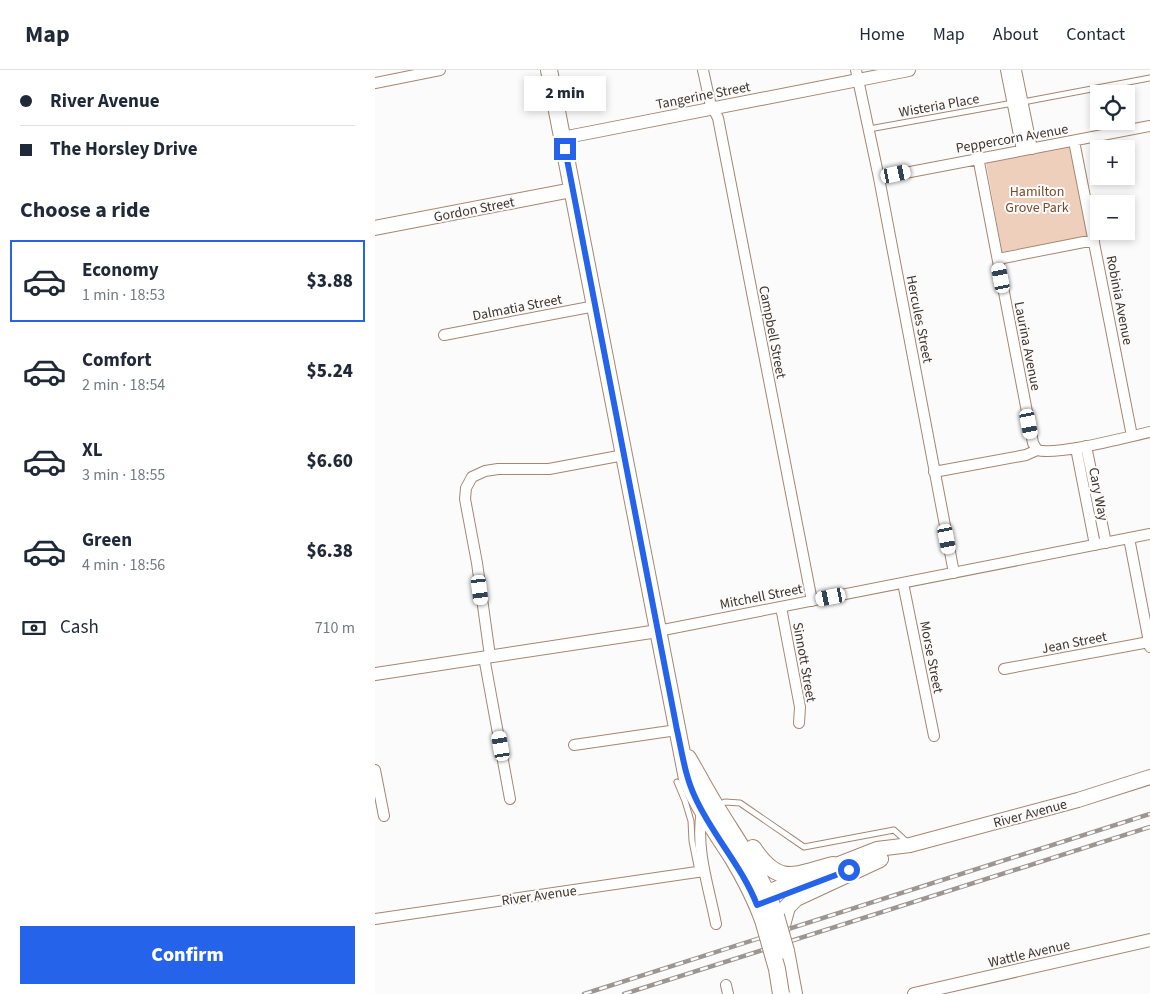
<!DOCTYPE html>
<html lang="en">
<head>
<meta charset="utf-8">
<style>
	:root { --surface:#fff; --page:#f2f2f3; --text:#1f2937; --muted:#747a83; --line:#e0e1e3; --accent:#2563eb }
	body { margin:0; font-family:"Source Sans 3",sans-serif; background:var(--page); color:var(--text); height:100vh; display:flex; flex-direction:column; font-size:19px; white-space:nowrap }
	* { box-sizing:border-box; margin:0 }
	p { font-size:16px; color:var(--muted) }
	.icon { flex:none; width:28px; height:28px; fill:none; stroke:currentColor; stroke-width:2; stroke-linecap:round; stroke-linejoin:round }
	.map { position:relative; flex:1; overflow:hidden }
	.sheet { display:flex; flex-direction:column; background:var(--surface); width:375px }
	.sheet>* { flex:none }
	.banner { display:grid; align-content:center; height:110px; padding:0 20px; background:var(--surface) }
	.controls { position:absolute; left:715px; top:15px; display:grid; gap:10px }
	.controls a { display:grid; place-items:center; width:45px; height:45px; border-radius:0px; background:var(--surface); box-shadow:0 2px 8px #0003; font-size:25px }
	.end { position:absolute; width:22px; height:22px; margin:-11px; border:6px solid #2563eb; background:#fff; box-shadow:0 0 0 2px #fff }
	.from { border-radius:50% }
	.bubble { position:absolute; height:35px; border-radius:0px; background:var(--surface); box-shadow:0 2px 8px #0003; font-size:16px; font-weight:800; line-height:35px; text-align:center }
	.car { position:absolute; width:15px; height:30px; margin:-15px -8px; border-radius:6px; box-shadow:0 0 4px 1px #0007; background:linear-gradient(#fff 24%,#345 0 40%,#fff 0 76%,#345 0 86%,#fff 0) }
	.banner b { display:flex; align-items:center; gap:18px; height:48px; font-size:19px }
	.banner b+b { border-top:1px solid var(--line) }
	.banner i { width:12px; height:12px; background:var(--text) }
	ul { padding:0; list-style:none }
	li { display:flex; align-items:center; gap:15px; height:82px; margin:0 10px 8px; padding:0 10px; border:2px solid transparent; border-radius:0px }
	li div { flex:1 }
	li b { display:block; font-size:19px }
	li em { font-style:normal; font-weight:800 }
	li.current { border-color:var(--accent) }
	li>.icon { width:45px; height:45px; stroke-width:1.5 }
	h2 { padding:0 20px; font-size:22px; line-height:60px }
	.pay { display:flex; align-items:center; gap:12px; height:55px; padding:0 20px; font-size:19px }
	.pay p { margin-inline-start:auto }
	.action { display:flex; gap:10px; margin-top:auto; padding:10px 20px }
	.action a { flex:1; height:58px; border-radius:0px; background:var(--accent); color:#fff; font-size:20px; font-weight:800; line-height:58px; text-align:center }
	header { display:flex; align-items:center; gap:30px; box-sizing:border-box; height:70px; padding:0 25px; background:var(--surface); border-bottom:1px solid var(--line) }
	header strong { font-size:24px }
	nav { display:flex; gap:28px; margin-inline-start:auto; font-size:18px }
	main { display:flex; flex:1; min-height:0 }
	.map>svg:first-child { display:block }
</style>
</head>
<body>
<header>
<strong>Map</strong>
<nav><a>Home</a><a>Map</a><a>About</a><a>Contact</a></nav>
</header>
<main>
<section class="sheet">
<div class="banner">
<b><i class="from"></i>River Avenue</b>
<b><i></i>The Horsley Drive</b>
</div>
<h2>Choose a ride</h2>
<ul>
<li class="current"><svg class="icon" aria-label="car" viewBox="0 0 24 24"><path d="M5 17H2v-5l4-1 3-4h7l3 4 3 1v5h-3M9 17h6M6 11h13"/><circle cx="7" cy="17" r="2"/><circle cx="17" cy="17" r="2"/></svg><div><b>Economy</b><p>1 min · 18:53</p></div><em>$3.88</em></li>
<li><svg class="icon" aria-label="car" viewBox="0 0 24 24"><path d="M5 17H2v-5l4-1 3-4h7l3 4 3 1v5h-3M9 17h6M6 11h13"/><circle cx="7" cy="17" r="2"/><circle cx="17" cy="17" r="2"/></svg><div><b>Comfort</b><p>2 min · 18:54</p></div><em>$5.24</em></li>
<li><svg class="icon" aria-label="car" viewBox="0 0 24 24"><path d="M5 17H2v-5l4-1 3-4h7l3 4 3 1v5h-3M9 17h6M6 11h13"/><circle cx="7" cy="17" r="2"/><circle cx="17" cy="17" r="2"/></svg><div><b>XL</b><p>3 min · 18:55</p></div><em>$6.60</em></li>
<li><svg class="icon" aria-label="car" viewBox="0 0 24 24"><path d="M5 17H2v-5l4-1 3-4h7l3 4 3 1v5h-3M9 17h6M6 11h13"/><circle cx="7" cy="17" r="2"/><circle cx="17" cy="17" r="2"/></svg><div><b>Green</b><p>4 min · 18:56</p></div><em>$6.38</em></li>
</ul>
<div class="pay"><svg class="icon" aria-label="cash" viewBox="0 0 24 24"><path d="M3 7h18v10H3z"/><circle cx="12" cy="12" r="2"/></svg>Cash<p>710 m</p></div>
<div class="action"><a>Confirm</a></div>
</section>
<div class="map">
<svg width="775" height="924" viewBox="0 0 775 924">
	<rect width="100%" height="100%" fill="#fbfbfb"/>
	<!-- green -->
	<path fill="#eecfbb" d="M 697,75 L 713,166 L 627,182 L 611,93 Z"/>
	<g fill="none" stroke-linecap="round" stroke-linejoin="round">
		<defs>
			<path id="service" d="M 648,32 L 775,8
				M 494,59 L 638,33
				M 302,712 L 310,731 L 316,751 L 317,771 L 323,801
				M 343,735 L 350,732 L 365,733 L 429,777 L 519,760 L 532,772"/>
			<path id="minor" d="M 328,0 L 335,32 L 343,48 L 437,531
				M 481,0 L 504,108 L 579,503
				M 631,0 L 647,80
				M 641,0 L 657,79
				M 0,13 L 65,0
				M 699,71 L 757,366
				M 603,87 L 658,373 L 662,380
				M 504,108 L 775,56
				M 623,189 L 719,170
				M 69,265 L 220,236
				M 711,376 L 731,473
				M 701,378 L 720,475
				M 559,402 L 651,385 L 662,380 C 682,386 752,367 775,362
				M 754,468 L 775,577
				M 528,513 L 559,666
				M 406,537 L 425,637 L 424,653
				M 283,561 L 775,464
				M 115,586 L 102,493 L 90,429 L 91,418 L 97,407 L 110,401 L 123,399 L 174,399 L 249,385
				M 109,587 L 135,729
				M 629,599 L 774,572
				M 199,675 L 302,660
				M 0,700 L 9,746
				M 327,741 C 320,779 334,817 341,854
				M 0,849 L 329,801
				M 351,915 L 353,924"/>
			<path id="tertiary" d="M 187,68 L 534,0
				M 0,604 L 283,561
				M 539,924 L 775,870"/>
			<path id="secondary" d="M 0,158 L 197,120
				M 382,826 L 502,779 L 535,775 L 703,730 L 775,707"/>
			<path id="primary" d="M 174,0 L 312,709 C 323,737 340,761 357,787 C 369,807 380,828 388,850
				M 313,688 C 322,703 330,719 340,735 C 362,771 387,805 401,846
				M 378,778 C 404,817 419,805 458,795
				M 406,859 L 412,837 L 421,828 L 505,789
				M 411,881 L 419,924"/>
		</defs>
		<!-- service casing -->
		<use href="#service" stroke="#a58672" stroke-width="7"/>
		<!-- minor casing -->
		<use href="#minor" stroke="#a58672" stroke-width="12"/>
		<!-- tertiary casing -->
		<use href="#tertiary" stroke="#a58672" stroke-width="14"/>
		<!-- secondary casing -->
		<use href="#secondary" stroke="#a58672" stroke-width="16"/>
		<!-- primary casing -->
		<use href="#primary" stroke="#a58672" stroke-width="18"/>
		<!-- service -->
		<use href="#service" stroke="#fff" stroke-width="5"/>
		<!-- minor -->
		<use href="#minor" stroke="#fff" stroke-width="10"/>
		<!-- tertiary -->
		<use href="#tertiary" stroke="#fff" stroke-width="12"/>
		<!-- secondary -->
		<use href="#secondary" stroke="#fff" stroke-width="14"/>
		<!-- primary -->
		<use href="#primary" stroke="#fff" stroke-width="16"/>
		<defs>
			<path id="rail" d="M 209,924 L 775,744
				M 249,924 L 775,757"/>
		</defs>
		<!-- rail casing -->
		<use href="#rail" stroke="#9c9591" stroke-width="4.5"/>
		<!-- rail -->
		<use href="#rail" stroke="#fbfbfb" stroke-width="2.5" stroke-dasharray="8" stroke-linecap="butt"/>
		<defs>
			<path id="primary-bridge" d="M 401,846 L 411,881
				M 388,850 L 402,899 L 406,924"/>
		</defs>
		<!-- primary-bridge casing -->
		<use href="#primary-bridge" stroke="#a58672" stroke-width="18" stroke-linecap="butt"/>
		<!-- primary-bridge -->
		<use href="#primary-bridge" stroke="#fff" stroke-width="16"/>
	</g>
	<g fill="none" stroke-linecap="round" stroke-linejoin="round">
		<!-- route -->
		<path stroke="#2563eb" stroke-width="6" d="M 190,79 L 302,660 C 307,682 310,706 320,727 C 337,765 367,796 382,835 L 474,800"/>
	</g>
	<g text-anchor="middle" stroke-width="4" stroke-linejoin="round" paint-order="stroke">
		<!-- street labels -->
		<g font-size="14" fill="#41342c" stroke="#fbfbfb">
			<text transform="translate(328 25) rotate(-11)" y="5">Tangerine Street</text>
			<text transform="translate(564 35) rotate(-10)" y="5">Wisteria Place</text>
			<text transform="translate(637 68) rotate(-10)" y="5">Peppercorn Avenue</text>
			<text transform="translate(99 139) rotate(-11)" y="5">Gordon Street</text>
			<text transform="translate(745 230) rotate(79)" y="5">Robinia Avenue</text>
			<text transform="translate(142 237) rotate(-11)" y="5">Dalmatia Street</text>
			<text transform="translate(545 249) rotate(79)" y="5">Hercules Street</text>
			<text transform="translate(398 262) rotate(79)" y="5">Campbell Street</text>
			<text transform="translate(653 276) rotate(79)" y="5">Laurina Avenue</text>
			<text transform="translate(724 424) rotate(79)" y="5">Cary Way</text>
			<text transform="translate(386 526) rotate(-11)" y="5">Mitchell Street</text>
			<text transform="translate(699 572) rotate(-11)" y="5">Jean Street</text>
			<text transform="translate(557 587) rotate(79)" y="5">Morse Street</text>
			<text transform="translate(430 592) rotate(80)" y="5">Sinnott Street</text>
			<text transform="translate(655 743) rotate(-15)" y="5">River Avenue</text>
			<text transform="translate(164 825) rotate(-8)" y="5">River Avenue</text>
			<text transform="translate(654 883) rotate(-13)" y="5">Wattle Avenue</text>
		</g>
		<!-- park labels -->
		<g font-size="14" fill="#794b2b" stroke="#fbfbfb">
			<text x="662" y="126">Hamilton<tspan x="662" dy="16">Grove Park</tspan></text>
		</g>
	</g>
</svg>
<div class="controls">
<a><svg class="icon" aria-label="locate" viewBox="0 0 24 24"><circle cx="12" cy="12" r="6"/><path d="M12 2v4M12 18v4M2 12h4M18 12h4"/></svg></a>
<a>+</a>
<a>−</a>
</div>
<i class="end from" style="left:474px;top:800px"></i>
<i class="end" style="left:190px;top:79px"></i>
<div class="bubble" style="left:149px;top:6px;width:82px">2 min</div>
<i class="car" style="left:521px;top:104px;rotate:78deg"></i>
<i class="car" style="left:626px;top:208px;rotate:349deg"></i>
<i class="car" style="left:654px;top:354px;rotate:169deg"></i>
<i class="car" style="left:572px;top:469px;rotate:169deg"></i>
<i class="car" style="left:105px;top:520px;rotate:173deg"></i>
<i class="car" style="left:456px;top:527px;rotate:259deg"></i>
<i class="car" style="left:126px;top:676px;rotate:350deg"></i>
</div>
</main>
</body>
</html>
